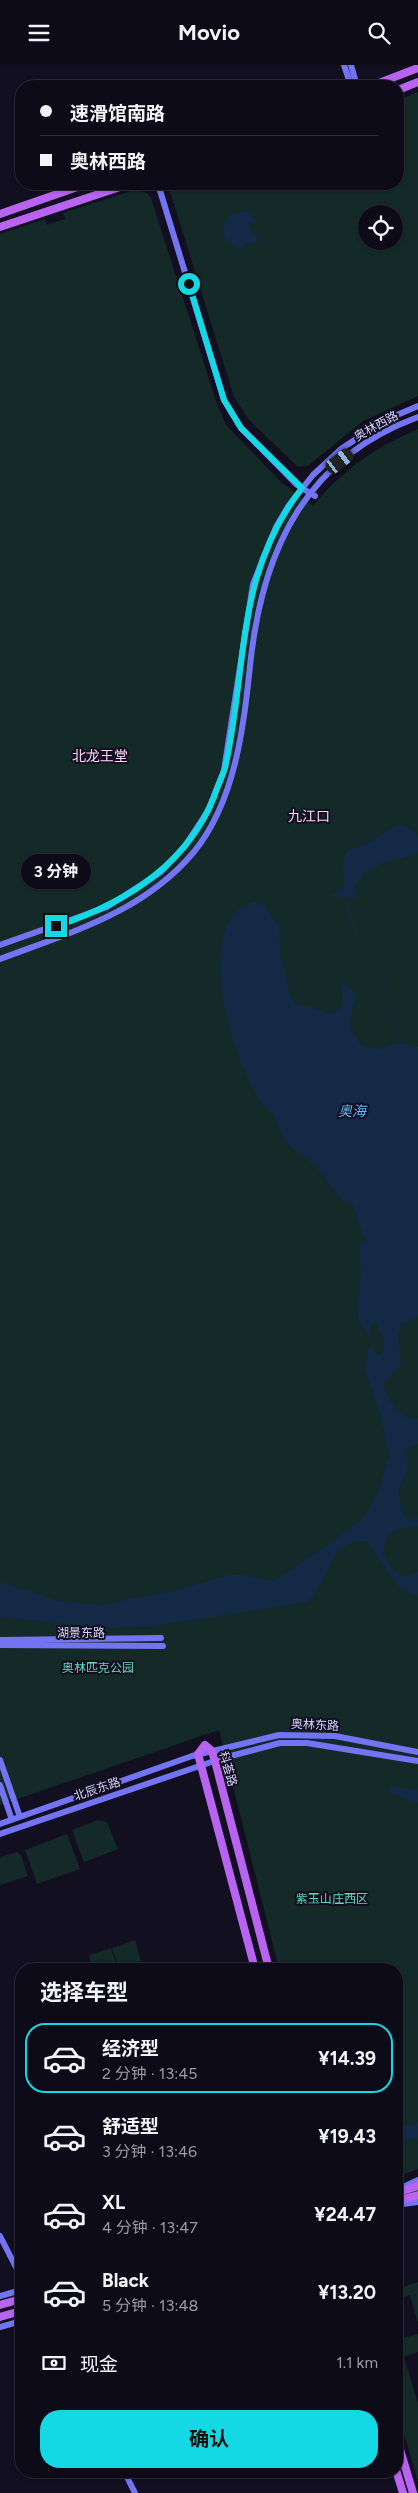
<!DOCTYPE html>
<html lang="zh">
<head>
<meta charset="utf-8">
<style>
	:root { --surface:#0e0b19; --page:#1c1926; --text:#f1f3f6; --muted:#9b9ba2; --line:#2e2b38; --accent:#15d8e5 }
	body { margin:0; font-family:Figtree,"Noto Sans SC",sans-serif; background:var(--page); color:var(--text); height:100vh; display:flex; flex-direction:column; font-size:19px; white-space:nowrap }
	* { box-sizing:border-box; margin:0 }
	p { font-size:16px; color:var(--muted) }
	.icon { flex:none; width:28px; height:28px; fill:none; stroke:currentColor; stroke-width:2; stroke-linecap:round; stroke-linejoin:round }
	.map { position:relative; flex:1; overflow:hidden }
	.drawer { position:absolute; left:15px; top:1898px; width:388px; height:515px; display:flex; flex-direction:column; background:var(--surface); border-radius:20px; box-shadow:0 1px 4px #0004,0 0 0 1px var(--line) }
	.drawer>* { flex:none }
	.guide { position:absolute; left:15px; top:15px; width:389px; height:110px; border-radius:20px; box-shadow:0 1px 4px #0004,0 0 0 1px var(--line); display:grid; align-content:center; height:110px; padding:0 25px; background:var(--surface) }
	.tools { position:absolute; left:358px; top:140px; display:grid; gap:10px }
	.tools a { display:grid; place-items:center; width:45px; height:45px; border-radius:50%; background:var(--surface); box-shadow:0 1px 4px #0004,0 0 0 1px var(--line); font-size:25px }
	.end { position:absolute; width:22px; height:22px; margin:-11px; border:6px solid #15d8e5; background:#111; box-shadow:0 0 0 2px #111 }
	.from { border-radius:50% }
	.bubble { position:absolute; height:35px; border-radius:18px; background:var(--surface); box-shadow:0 1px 4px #0004,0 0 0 1px var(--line); font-size:16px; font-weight:700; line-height:35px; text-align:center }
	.car { position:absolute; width:15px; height:30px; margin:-15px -8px; border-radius:6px; box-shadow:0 0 4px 1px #0007; background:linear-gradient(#222 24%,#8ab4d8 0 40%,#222 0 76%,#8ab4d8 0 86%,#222 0) }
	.guide b { display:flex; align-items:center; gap:18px; height:48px; font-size:19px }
	.guide b+b { border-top:1px solid var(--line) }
	.guide i { width:12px; height:12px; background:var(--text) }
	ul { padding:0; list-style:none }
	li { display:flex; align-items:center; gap:15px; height:70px; margin:0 10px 8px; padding:0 15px; border:2px solid transparent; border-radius:20px }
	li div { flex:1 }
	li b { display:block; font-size:19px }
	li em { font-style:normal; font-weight:700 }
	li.selected { border-color:var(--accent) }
	li>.icon { width:45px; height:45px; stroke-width:1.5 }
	h2 { padding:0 25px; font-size:22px; line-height:60px }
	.pay { display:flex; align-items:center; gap:12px; height:55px; padding:0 25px; font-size:19px }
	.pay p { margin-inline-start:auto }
	.cta { display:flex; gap:10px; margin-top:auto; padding:10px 25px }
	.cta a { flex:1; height:58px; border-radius:20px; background:var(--accent); color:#111; font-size:20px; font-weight:700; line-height:58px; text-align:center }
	header { display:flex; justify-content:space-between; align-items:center; height:65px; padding:0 25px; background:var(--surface); font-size:22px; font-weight:700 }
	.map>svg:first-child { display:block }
</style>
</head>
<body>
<header><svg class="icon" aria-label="menu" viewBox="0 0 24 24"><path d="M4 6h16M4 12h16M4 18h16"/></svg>Movio<svg class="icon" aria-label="search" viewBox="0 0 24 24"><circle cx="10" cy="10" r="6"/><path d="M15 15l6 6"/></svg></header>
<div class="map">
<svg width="418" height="2428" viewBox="0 0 418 2428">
	<rect width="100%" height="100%" fill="#120f21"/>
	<!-- green -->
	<path fill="#132a28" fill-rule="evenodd" d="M 418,27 L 418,331 L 363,356 L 309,400 L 298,402 L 249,355 L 234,332 L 169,123 L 170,119 L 398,119 L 398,35 ZM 366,149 L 394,149 L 394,176 L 366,176 Z
		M 137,124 L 147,128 L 151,133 L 217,339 L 226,360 L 281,417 L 313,441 C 342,405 376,382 418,364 L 418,2104 L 396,2112 L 396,1904 L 279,1904 L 219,1665 L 0,1740 L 0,169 L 45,154 L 47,160 L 65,154 L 63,148 Z
		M 98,1755 L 107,1757 L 118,1784 L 84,1797 L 72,1765 Z
		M 67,1769 L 80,1804 L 37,1819 L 25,1785 Z
		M 17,1787 L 21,1790 L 28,1811 L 0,1820 L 0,1792 Z
		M 135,1875 L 141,1896 L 119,1903 L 112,1883 Z
		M 111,1883 L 118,1903 L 93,1904 L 89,1890 Z
		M 145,1898 L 157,1904 L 124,1904 Z
		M 418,2217 L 418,2258 L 410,2230 L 396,2235 L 396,2224 Z
		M 418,2269 L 418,2287 L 404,2292 L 418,2338 L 418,2417 L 396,2341 L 396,2275 Z"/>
	<!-- water -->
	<path fill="#142946" d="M 245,146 L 252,148 L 251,151 L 256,156 L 255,159 L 250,158 L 248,160 L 256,170 L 257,176 L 254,180 L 247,177 L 241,185 C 228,180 223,174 222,161 L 230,150 Z
		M 400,759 L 418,769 L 418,789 L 380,799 L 367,808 L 363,803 L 365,808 L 356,819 L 355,833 L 330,831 C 334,828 338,826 341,824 C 350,815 336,800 348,785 L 362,781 Z
		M 255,837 L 265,841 L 280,863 L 279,878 L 289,928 L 295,938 L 331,949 L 343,940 L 341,916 L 357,929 L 353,941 L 349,963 L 363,981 L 379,984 L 397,978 L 418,982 L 418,1253 L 402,1258 L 398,1270 L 401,1300 L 383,1319 C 386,1333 402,1357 418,1354 L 418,1379 L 409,1382 L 406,1387 L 408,1406 L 398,1425 L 403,1450 L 412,1455 L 418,1453 L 418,1462 C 411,1462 401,1462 395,1466 C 373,1479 388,1505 405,1512 L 418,1507 L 418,1529 L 412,1530 L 398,1521 L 367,1476 C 326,1475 333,1515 307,1537 L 150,1562 L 106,1563 L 0,1552 L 0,1517 L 56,1535 L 98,1540 L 174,1526 L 228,1510 L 244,1510 L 273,1516 L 309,1493 L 362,1455 L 379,1426 L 389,1389 L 381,1353 L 365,1304 L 368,1282 L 373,1282 L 376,1289 L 380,1290 L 384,1285 L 382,1273 L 378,1260 L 374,1257 L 370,1261 L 371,1269 L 368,1270 L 358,1255 L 357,1237 L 361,1205 L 359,1180 L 365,1176 L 351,1136 L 344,1138 C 334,1125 324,1111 313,1099 C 305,1091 291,1084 284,1074 C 280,1068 278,1060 275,1053 C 269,1045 260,1038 256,1030 C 234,991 213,919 223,875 C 227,857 236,840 255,837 Z
		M 390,1721 L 418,1725 L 418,1738 L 388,1727 Z
		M 418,2058 L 418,2073 L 396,2078 L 396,2063 Z"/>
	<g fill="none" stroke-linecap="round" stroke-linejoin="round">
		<!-- stream -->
		<path stroke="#142946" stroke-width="1" d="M 343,830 L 357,872 L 375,889 L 387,907 L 393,954 L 404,980"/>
		<!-- secondary -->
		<path stroke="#7374f2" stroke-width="6" d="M 344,0 L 351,21
			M 351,0 L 357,21
			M 158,119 L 224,335 L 241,363 L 297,420 L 315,431
			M 0,880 L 107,842 L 161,807 L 185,781 L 208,746 L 224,705 L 253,519 L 276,462 L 289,440 L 313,410 L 341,384 L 383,356 L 418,341
			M 0,894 C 71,867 142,848 193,788 C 237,735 244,657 251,592 C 264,481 308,392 418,352
			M 0,1575 L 161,1573
			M 0,1580 L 163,1581
			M 0,1695 L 20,1752
			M 0,1720 L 12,1755
			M 0,1759 L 192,1691 L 279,1670 L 335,1671 L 418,1687
			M 0,1769 L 223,1693 L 280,1678 L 307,1678 L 418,1696
			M 397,2125 L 418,2115
			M 396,2140 L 418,2137
			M 0,2171 L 21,2212
			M 0,2231 L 21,2225
			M 0,2262 L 21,2256
			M 124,2406 L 135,2428"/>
		<!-- primary -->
		<path stroke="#b864f1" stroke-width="8" d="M 371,21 L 418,3
			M 398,25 L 418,17
			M 0,149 L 86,119
			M 0,162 L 129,119
			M 255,1904 L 198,1689 L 205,1680 L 212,1686 L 215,1696 L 269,1904
			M 396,2128 L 418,2121
			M 396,2136 L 418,2130
			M 0,2240 L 21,2234
			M 0,2252 L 21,2246
			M 396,2371 L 413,2428
			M 396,2405 L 403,2428"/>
	</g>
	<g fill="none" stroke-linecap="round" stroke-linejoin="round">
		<!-- route -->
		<path stroke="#15d8e5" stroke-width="6" d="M 56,861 C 124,839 186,801 214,732 C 217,722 222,713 225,703 C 248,603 234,510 302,423 L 241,363 L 224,335 L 189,219"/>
	</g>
	<g text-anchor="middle" stroke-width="4" stroke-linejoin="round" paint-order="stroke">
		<!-- street labels -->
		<g font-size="12" fill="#d6d3fb" stroke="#120f21">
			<text transform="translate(376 361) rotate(-29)" y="4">奥林西路</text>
			<text x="81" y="1572">湖景东路</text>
			<text transform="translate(315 1660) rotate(3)" y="4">奥林东路</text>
			<text transform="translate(228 1704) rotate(74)" y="4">科荟路</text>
			<text transform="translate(97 1724) rotate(-19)" y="4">北辰东路</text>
		</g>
		<!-- park labels -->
		<g font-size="12" fill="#66d4b5" stroke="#120f21">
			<text x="98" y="1607">奥林匹克公园</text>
			<text x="332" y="1838">紫玉山庄西区</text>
		</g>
		<!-- neighbourhood labels -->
		<g font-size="14" fill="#fbd5ef" stroke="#120f21">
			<text x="100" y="696">北龙王堂</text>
			<text x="309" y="756">九江口</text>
		</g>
		<!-- water labels -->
		<g font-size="14" font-style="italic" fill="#6ab8f2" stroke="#120f21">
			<text x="352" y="1051">奥海</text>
		</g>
	</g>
</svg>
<div class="tools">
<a><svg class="icon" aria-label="locate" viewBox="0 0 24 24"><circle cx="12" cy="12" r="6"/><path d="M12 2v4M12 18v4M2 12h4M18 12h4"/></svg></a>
</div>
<i class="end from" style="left:189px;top:219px"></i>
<i class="end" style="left:56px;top:861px"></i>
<div class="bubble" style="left:21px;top:789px;width:70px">3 分钟</div>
<i class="car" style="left:340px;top:396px;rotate:53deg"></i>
<div class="guide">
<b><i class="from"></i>速滑馆南路</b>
<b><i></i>奥林西路</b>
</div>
<section class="drawer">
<h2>选择车型</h2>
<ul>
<li class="selected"><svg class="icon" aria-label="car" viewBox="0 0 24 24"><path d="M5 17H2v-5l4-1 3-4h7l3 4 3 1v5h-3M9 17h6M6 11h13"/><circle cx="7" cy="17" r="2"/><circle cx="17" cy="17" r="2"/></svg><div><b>经济型</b><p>2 分钟 · 13:45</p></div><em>¥14.39</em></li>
<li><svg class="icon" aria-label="car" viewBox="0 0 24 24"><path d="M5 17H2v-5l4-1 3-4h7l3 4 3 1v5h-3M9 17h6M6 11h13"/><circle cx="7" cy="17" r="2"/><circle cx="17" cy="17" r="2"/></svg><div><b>舒适型</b><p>3 分钟 · 13:46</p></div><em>¥19.43</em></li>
<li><svg class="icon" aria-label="car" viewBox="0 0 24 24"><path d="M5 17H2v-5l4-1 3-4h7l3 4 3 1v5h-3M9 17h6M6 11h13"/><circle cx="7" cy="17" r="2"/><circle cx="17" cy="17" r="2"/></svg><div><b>XL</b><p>4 分钟 · 13:47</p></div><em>¥24.47</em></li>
<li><svg class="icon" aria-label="car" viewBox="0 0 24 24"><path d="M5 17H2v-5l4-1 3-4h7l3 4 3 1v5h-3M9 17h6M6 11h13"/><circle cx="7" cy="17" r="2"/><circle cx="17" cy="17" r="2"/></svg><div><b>Black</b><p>5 分钟 · 13:48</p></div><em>¥13.20</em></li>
</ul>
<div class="pay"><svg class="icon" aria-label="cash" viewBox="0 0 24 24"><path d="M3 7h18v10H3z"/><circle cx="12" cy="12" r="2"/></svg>现金<p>1.1 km</p></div>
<div class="cta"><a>确认</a></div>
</section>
</div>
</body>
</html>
